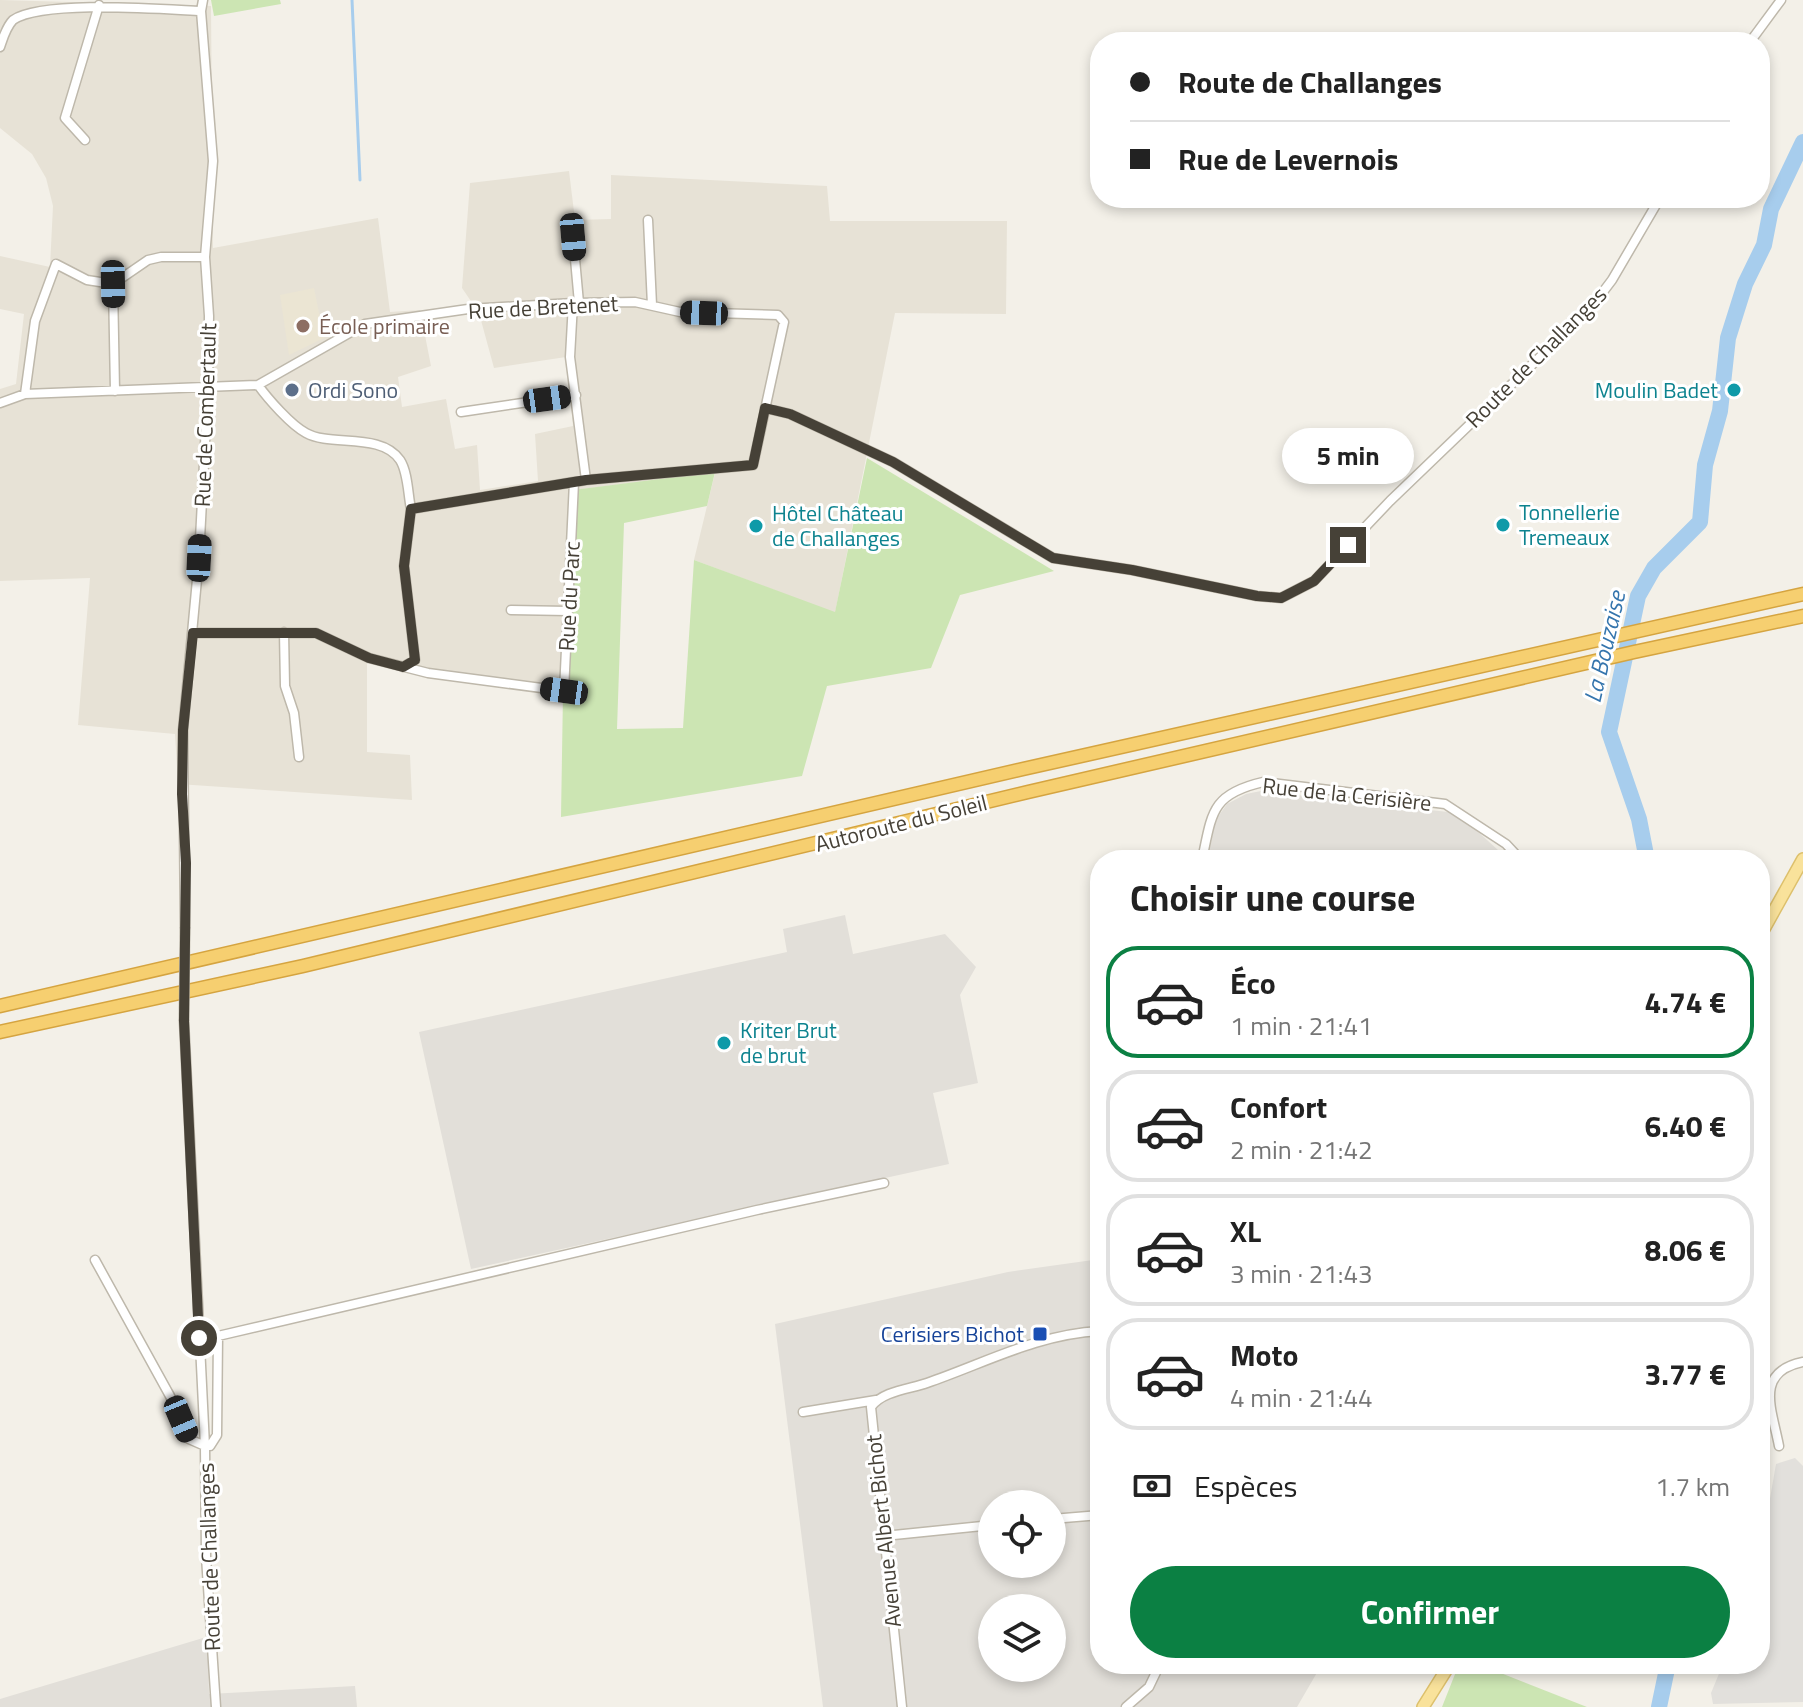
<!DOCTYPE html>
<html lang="fr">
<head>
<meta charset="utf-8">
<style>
	:root { --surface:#fff; --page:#f2f2f2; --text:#222; --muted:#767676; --line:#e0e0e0; --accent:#0b8043 }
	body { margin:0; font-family:"Titillium Web",sans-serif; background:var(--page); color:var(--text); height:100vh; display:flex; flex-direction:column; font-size:30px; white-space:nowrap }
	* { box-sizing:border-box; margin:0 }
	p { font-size:26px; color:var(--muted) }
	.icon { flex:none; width:44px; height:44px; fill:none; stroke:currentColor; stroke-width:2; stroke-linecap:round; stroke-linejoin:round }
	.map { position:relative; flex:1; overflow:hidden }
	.panel { position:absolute; left:1090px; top:850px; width:680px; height:824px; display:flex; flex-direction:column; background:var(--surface); border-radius:32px; box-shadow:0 4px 12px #0003 }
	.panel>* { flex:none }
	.guide { position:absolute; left:1090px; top:32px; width:680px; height:176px; border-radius:32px; box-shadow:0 4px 12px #0003; display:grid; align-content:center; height:176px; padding:0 40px; background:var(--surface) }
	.fabs { position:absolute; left:978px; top:1490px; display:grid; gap:16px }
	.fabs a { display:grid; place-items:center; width:88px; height:88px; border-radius:50%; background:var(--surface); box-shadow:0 4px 12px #0003; font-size:40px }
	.end { position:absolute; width:36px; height:36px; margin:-18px; border:10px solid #464137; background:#fff; box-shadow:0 0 0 4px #fff }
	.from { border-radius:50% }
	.bubble { position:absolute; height:56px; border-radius:28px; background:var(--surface); box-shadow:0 4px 12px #0003; font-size:26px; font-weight:700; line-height:56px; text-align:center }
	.car { position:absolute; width:24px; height:48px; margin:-24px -12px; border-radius:10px; box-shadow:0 0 6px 2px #0007; background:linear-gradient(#222 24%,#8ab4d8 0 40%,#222 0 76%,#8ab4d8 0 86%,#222 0) }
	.guide b { display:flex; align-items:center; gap:28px; height:76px; font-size:30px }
	.guide b+b { border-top:2px solid var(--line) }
	.guide i { width:20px; height:20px; background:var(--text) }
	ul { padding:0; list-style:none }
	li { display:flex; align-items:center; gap:24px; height:112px; margin:0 16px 12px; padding:0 24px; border:4px solid var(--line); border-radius:32px }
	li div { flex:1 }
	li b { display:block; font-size:30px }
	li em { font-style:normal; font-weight:700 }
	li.active { border-color:var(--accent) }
	li>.icon { width:72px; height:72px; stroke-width:1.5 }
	h2 { padding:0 40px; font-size:36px; line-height:96px }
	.pay { display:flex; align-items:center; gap:20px; height:88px; padding:0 40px; font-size:30px }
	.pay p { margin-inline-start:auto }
	.cta { display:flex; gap:16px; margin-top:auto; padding:16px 40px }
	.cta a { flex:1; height:92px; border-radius:48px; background:var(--accent); color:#fff; font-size:32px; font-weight:700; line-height:92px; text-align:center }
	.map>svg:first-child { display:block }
</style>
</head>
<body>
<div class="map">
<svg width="1803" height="1707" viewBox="0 0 1803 1707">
	<rect width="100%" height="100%" fill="#f3f0e8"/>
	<!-- residential -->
	<path fill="#e7e2d6" d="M 0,0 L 211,6 L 213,248 L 378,218 L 390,312 L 420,310 L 431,366 L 398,377 L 402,407 L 446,399 L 455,449 L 477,445 L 480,490 L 538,481 L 535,434 L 573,426 L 566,357 L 494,368 L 479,313 L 462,288 L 470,183 L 569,171 L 575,220 L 611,219 L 611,175 L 827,186 L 830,221 L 1007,221 L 1006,314 L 895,313 L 835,613 L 694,560 L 715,473 L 574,490 L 563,693 L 367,663 L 367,752 L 410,755 L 412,800 L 178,784 L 175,734 L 78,725 L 90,578 L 0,581 L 0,389 L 16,384 L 24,314 L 0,309 L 0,256 L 50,267 L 53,206 L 46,178 L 32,154 L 0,128 Z"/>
	<!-- industrial -->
	<path fill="#e2dfd9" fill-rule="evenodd" d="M 1261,791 L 1448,812 L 1476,830 L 1509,860 L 1208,860 L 1215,821 L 1227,804 L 1246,794 Z
		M 845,915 L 853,954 L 945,934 L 976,967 L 960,995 L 978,1083 L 933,1093 L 949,1164 L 471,1269 L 419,1032 L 787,952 L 783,929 Z
		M 1100,1259 L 1100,1664 L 1322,1664 L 1297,1707 L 823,1707 L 775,1324 L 1008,1272 ZM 992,1504 L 1052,1504 L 1052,1564 L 992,1564 ZM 992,1608 L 1052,1608 L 1052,1668 L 992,1668 Z
		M 203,1638 L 208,1658 L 209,1694 L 355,1686 L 357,1707 L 0,1707 L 0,1699 Z"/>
	<!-- education -->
	<path fill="#ebe5d3" d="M 314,288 L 324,338 L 289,355 L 280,295 Z"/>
	<!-- green -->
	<path fill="#cce5b3" d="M 211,0 L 280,0 L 281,4 L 214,16 Z
		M 867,458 L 1054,571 L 960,595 L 931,668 L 827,686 L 802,776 L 561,817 L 563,693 L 573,490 L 715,472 L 707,506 L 624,523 L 617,729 L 683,728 L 694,560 L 835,612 Z
		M 1459,1664 L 1478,1664 L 1587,1707 L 1442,1707 Z"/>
	<!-- parking -->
	<path fill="#e2e0dc" d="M 1795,1458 L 1803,1466 L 1803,1702 L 1713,1704 L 1711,1693 L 1723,1664 L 1760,1664 L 1760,1586 L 1765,1582 L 1764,1533 L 1776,1464 Z"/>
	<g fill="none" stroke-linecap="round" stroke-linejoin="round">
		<!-- stream -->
		<path stroke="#a7cded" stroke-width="3" d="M 352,0 L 360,180"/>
		<!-- river -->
		<path stroke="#a7cded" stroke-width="16" d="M 1647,860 L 1639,819 L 1609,732 L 1638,596 L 1654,568 L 1700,522 L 1705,465 L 1720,411 L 1728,338 L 1745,284 L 1764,245 L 1771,209 L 1803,142
			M 1659,1707 L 1668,1664"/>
		<defs>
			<path id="minor" d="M 1750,42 L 1781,0
				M 0,47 C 3,38 6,27 13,20 C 43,0 159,9 201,11
				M 85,140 L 65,118 L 99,5
				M 648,220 L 652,305
				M 573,237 L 579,303
				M 573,303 L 570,357 L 586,480
				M 115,391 L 113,284 L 148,260 L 161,257 L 205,257
				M 25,394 L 35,321 L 56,264 L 87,280 L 113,284
				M 0,403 L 25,394 L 258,385 L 365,324 L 468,309 L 573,303 L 635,302 L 680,312 L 778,315 L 784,322 L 753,465 L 586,480 L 411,509 C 408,495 408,472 400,460 C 381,432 331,447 306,433 C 291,425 268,399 258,385
				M 765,408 L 790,414 L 893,462 L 1053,558 L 1132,570 L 1257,596 L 1281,598 L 1314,581 L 1390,501 L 1590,309 L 1612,280 L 1660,198
				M 461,412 L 576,395
				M 511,610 L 568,611
				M 284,632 L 285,686 L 294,713 L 299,757
				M 193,633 L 316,633 L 369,658 L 428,673 L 564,691 L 574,482
				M 403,667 L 415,660 L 404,566 L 411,509
				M 1202,860 C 1212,813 1211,794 1263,782 L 1445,804 L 1506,844 L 1521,860
				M 185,927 L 183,730 L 199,558 L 208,387 L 209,316 L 205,257 L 213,161 L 201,11 L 203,0
				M 184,1021 L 205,1446 L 206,1557 L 216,1707
				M 95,1260 L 170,1396 L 189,1439 L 205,1446 L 210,1446 L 217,1435 L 218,1336
				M 199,1338 L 218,1336 L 757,1210 L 884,1183
				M 803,1412 L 876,1400
				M 1779,1446 C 1772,1409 1754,1372 1803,1362
				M 1052,1519 L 1100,1515
				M 884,1536 L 992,1525
				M 902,1707 L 871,1407 C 882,1391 910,1389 927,1383 C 985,1363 1038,1334 1100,1331
				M 1126,1707 L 1149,1687 L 1160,1664"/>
			<path id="major" d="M 1760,936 L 1803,859
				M 1423,1707 L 1450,1664"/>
			<path id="highway" d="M 0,1006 L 1023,769 L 1803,594
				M 0,1032 L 303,966 L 1028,792 L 1634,652 L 1803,616"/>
		</defs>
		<!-- minor casing -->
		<use href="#minor" stroke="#beb8ab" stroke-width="11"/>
		<!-- major casing -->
		<use href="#major" stroke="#ddc06c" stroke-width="14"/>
		<!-- highway casing -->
		<use href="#highway" stroke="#d5a440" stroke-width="15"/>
		<!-- minor -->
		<use href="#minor" stroke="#fff" stroke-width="8"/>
		<!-- major -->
		<use href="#major" stroke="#f9e29b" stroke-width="11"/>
		<!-- highway -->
		<use href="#highway" stroke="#f6cf70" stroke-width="12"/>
		<defs>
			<path id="minor-bridge" d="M 184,1021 L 185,927"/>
		</defs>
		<!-- minor-bridge casing -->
		<use href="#minor-bridge" stroke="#beb8ab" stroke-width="11" stroke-linecap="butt"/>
		<!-- minor-bridge -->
		<use href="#minor-bridge" stroke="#fff" stroke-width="8"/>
	</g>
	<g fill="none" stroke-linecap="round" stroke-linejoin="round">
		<!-- route -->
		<path stroke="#464137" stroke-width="10" d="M 199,1338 L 184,1021 L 186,863 L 182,794 L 183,730 L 193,633 L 316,633 L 369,658 L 403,667 L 415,660 L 404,566 L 411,509 L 586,480 L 753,465 L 765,408 L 790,414 L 893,462 L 1053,558 L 1132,570 L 1257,596 L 1281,598 L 1314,581 L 1348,545"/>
	</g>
	<!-- markers -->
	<circle fill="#8d6e63" stroke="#fff" stroke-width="3" cx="303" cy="326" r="8"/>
	<circle fill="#5c6f8a" stroke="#fff" stroke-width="3" cx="292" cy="390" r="8"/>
	<g fill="#0f9aa8" stroke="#fff" stroke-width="3">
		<circle cx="1734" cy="390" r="8"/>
		<circle cx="1503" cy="525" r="8"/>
		<circle cx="756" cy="526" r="8"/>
		<circle cx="724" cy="1043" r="8"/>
	</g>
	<rect fill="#1a4fb4" stroke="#fff" stroke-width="3" x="1032" y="1326" width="16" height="16" rx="4"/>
	<g text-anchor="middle" stroke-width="6" stroke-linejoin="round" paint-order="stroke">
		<!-- street labels -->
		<g font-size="22" fill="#464137" stroke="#fff">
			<text transform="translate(543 307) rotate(-3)" y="8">Rue de Bretenet</text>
			<text transform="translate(1536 357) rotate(-45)" y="8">Route de Challanges</text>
			<text transform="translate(205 415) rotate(-88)" y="8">Rue de Combertault</text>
			<text transform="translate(569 596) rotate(-87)" y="8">Rue du Parc</text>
			<text transform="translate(1347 794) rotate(6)" y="8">Rue de la Cerisière</text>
			<text transform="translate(901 823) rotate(-14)" y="8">Autoroute du Soleil</text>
			<text transform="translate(883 1531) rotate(-96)" y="8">Avenue Albert Bichot</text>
			<text transform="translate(209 1557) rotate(-92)" y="8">Route de Challanges</text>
		</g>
		<!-- education labels -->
		<g font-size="22" fill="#785e54" stroke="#fff" text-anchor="start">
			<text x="319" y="334">École primaire</text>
		</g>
		<!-- service labels -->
		<g font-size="22" fill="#4e5e75" stroke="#fff" text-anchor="start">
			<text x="308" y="398">Ordi Sono</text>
		</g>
		<!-- culture labels -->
		<g font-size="22" fill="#0d838f" stroke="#fff" text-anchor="start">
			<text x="1718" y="398" text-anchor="end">Moulin Badet</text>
			<text x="1519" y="520">Tonnellerie<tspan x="1519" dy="25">Tremeaux</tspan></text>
			<text x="772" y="521">Hôtel Château<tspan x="772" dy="25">de Challanges</tspan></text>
			<text x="740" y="1038">Kriter Brut<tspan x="740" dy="25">de brut</tspan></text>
		</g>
		<!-- transit labels -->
		<g font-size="22" fill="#164399" stroke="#fff" text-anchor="end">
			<text x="1024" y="1342">Cerisiers Bichot</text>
		</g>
		<!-- water labels -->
		<g font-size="24" font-style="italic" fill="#3575ad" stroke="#fff">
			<text transform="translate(1605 647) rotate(-77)" y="8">La Bouzaise</text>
		</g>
	</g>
</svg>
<div class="fabs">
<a><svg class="icon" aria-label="locate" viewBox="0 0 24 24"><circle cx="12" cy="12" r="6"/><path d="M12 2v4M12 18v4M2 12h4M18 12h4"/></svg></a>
<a><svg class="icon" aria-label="layers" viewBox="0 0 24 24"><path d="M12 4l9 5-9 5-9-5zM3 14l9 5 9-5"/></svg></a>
</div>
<i class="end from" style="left:199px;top:1338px"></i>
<i class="end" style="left:1348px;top:545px"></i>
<div class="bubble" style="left:1282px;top:428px;width:132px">5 min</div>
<i class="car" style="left:573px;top:237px;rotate:175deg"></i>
<i class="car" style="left:113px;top:284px;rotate:179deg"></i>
<i class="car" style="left:704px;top:313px;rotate:272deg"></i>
<i class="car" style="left:547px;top:399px;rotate:82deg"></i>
<i class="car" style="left:199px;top:558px;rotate:3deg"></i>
<i class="car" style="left:564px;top:691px;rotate:278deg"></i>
<i class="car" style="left:181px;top:1419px;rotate:157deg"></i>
<div class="guide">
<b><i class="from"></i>Route de Challanges</b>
<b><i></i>Rue de Levernois</b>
</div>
<section class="panel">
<h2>Choisir une course</h2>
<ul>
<li class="active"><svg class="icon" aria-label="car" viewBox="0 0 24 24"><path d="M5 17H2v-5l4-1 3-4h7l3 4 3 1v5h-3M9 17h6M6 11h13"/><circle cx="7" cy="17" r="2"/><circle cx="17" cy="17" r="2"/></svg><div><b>Éco</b><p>1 min · 21:41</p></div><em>4.74 €</em></li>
<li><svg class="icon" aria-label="car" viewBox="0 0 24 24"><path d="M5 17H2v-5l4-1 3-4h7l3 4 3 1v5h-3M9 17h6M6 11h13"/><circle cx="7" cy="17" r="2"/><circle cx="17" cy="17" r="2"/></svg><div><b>Confort</b><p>2 min · 21:42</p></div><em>6.40 €</em></li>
<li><svg class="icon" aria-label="car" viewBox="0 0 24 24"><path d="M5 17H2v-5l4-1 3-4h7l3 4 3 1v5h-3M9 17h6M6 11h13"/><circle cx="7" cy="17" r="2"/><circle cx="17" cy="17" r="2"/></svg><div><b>XL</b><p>3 min · 21:43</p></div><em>8.06 €</em></li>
<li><svg class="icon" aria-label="car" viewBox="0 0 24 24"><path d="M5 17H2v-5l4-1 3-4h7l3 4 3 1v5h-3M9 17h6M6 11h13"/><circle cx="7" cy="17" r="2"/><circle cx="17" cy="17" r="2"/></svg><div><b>Moto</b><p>4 min · 21:44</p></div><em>3.77 €</em></li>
</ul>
<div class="pay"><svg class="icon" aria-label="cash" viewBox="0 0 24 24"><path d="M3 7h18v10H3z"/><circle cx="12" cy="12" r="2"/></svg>Espèces<p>1.7 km</p></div>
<div class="cta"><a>Confirmer</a></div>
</section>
</div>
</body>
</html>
